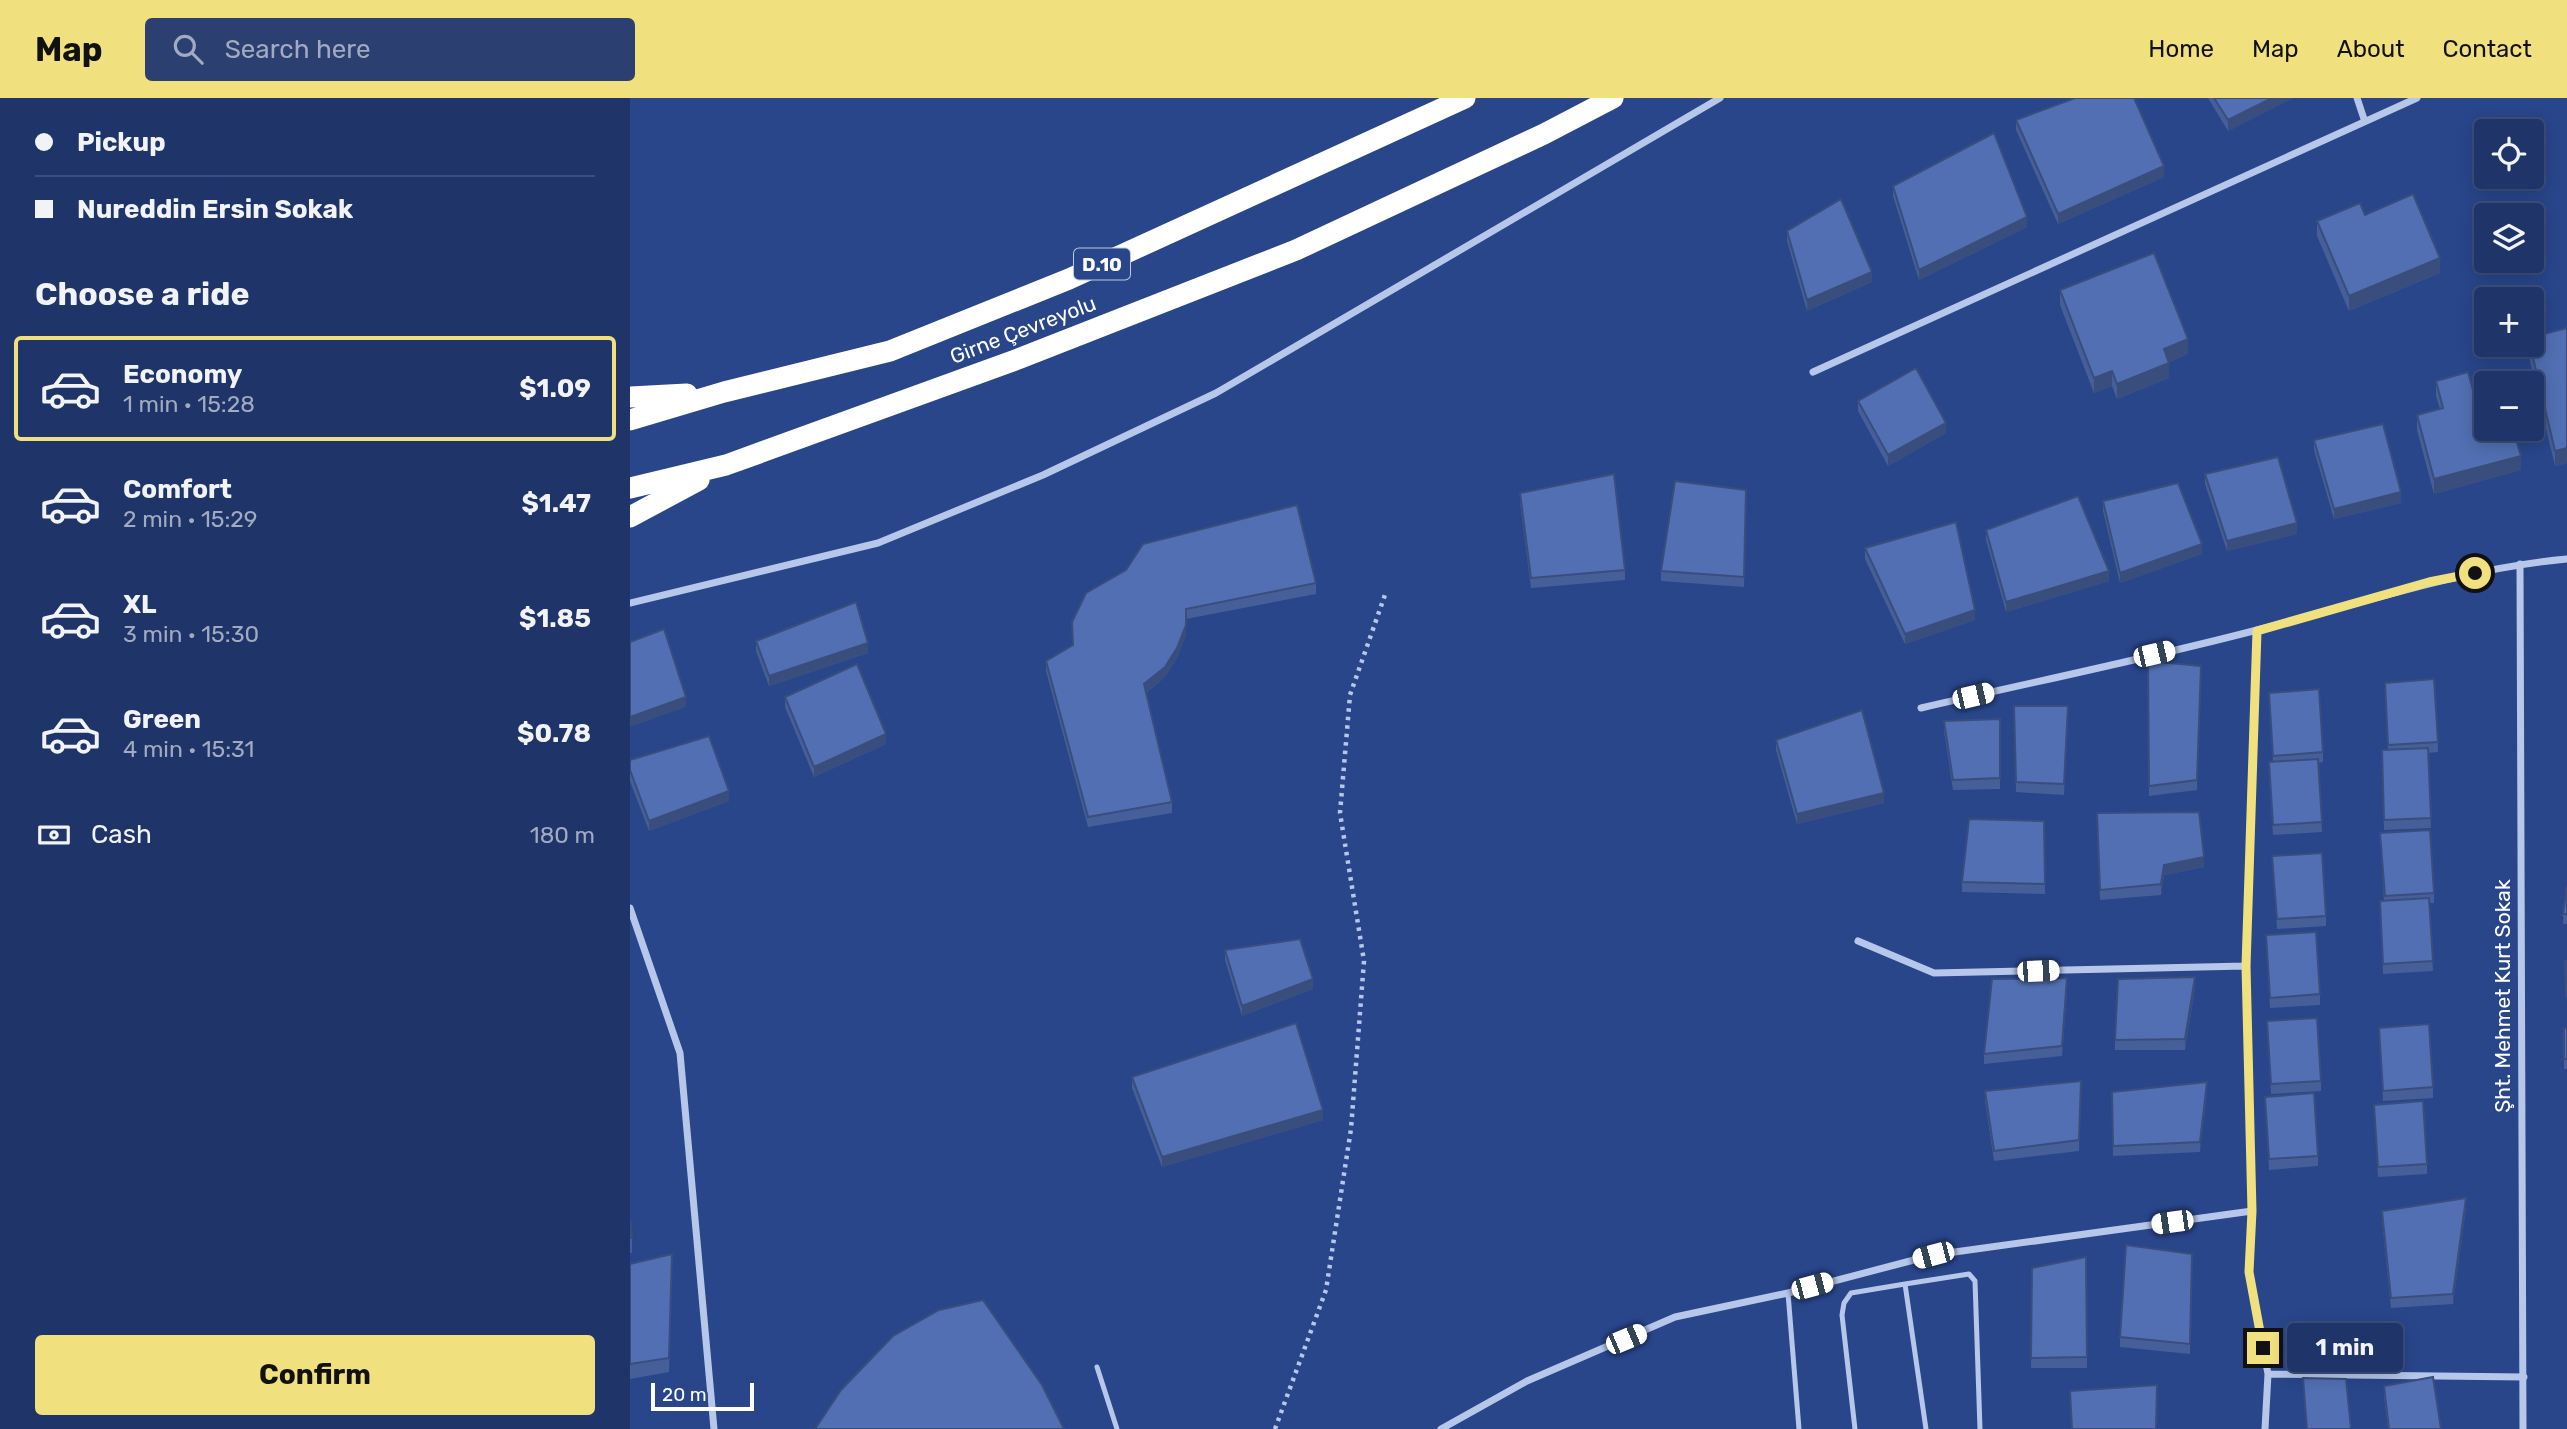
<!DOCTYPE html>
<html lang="en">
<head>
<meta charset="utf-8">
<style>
	:root { --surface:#1f3468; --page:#2c3f71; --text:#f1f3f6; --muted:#a1aac0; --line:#3c4f7c; --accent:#f1e07e }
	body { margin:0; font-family:Rubik,sans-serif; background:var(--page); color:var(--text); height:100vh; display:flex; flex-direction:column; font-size:26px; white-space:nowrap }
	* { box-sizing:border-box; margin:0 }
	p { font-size:23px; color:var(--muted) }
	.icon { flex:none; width:38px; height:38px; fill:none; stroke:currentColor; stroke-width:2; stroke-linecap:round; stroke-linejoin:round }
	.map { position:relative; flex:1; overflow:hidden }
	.sheet { display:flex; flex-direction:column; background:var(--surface); width:630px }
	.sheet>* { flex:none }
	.guide { display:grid; align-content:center; height:154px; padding:0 35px; background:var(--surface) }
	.fabs { position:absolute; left:1844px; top:21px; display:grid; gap:14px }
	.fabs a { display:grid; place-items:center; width:70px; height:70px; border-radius:7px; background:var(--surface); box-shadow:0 4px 18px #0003,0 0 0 2px var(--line); font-size:35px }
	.scale { position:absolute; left:21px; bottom:18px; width:103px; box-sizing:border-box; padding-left:7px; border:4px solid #fff; border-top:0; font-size:19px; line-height:24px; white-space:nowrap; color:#fff; -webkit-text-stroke:5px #29468b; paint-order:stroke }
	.end { position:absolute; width:32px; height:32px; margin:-16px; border:9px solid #f1e07e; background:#111; box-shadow:0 0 0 4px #111 }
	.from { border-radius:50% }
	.bubble { position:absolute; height:49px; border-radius:7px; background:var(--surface); box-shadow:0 4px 18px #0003,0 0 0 2px var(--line); font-size:23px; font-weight:700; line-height:49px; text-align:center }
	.car { position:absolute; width:21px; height:42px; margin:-21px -10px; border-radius:9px; box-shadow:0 0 5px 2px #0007; background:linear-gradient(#fff 24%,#345 0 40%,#fff 0 76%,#345 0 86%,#fff 0) }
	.guide b { display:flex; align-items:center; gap:24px; height:66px; font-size:26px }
	.guide b+b { border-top:2px solid var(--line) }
	.guide i { width:18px; height:18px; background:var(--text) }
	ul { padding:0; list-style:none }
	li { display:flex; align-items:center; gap:21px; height:105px; margin:0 14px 10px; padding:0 21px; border:4px solid transparent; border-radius:7px }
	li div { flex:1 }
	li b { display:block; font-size:26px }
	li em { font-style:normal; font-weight:700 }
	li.selected { border-color:var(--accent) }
	li>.icon { width:63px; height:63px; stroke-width:1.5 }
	h2 { padding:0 35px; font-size:32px; line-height:84px }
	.pay { display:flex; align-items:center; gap:18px; height:77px; padding:0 35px; font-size:26px }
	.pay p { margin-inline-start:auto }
	.cta { display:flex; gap:14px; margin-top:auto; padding:14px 35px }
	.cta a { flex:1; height:80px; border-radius:7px; background:var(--accent); color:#111; font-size:28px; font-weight:700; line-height:80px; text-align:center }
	header { display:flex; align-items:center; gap:42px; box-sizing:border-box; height:98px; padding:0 35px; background:var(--accent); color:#111 }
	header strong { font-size:33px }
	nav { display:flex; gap:38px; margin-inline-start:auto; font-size:24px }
	.search { width:490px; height:63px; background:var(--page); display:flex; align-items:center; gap:18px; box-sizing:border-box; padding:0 24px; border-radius:7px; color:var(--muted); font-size:26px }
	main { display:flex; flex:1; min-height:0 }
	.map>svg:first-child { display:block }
</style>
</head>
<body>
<header>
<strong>Map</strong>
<div class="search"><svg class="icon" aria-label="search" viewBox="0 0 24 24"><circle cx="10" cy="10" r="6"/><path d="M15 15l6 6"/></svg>Search here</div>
<nav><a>Home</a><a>Map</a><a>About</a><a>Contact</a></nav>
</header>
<main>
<section class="sheet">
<div class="guide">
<b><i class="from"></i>Pickup</b>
<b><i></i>Nureddin Ersin Sokak</b>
</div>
<h2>Choose a ride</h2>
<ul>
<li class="selected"><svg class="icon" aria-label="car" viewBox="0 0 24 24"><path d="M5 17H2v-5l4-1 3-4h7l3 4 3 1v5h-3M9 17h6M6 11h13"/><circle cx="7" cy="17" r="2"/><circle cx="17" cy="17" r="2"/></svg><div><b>Economy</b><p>1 min · 15:28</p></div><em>$1.09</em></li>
<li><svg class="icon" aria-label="car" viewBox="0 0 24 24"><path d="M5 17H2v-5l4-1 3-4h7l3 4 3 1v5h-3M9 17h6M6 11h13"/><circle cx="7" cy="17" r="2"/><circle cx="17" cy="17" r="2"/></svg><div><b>Comfort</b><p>2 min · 15:29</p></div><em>$1.47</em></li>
<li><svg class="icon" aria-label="car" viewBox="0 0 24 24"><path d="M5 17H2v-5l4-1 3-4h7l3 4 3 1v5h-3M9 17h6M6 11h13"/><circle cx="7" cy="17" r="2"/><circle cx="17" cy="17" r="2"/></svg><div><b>XL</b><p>3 min · 15:30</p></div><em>$1.85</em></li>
<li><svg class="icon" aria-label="car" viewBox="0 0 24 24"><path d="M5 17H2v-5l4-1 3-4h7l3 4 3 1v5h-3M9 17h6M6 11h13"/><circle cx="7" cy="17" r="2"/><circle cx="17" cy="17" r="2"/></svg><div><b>Green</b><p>4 min · 15:31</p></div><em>$0.78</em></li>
</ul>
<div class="pay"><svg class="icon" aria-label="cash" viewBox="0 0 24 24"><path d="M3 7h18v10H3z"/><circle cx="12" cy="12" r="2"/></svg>Cash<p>180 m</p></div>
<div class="cta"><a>Confirm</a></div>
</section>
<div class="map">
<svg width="1937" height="1331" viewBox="0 0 1937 1331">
	<rect width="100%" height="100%" fill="#29468b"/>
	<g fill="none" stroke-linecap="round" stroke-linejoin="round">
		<!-- path -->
		<path stroke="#b7c7ea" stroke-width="4.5" stroke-dasharray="3.5 5" stroke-linecap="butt" d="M 645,1331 L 696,1192 L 721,1031 L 734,863 L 710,715 L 720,597 L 756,494"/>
		<!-- lane -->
		<path stroke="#b7c7ea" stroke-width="5" d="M 1275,1186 L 1339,1176 L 1345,1183 L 1350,1331
			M 1158,1195 L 1169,1331
			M 467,1269 L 487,1331
			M 1225,1331 L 1212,1217 L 1214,1205 L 1221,1195 L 1275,1186 L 1296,1331"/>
		<!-- street -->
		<path stroke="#b7c7ea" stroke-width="7" d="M 1727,0 L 1734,21
			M 1183,274 L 1787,0
			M 1890,466 L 1893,1331
			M 0,505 L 248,445 L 413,377 L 586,295 L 1090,0
			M 1627,532 L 1616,868 L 1622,1113 L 1619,1174 L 1638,1276 L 1635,1331
			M 1291,610 C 1403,584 1516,561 1627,532 C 1731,506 1830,471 1937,461
			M 0,810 L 50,955 L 84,1331
			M 1228,843 L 1304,875 L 1616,868
			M 1638,1276 L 1894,1279
			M 811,1331 L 897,1283 L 1045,1219 L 1158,1195 L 1303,1157 L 1622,1113"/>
		<!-- highway -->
		<path stroke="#fff" stroke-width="21" d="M 0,299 L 57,296
			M 0,322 L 94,294 L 260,253 L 439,181 L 835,0
			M 0,390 L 96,367 L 388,261 L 666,152 L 914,36 L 983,0
			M 0,419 L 69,382"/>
	</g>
	<!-- wall -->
	<path fill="#465f99" d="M 1578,0 L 1663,0 L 1598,33 Z
		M 1386,22 L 1534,79 L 1428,126 L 1386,32 Z
		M 1263,88 L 1397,129 L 1289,182 L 1263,98 Z
		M 1735,117 L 1810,175 L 1719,213 L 1687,138 L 1687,123 Z
		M 1157,133 L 1242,184 L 1177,213 L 1157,143 Z
		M 1430,192 L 1558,256 L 1539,264 L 1539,280 L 1487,301 L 1482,288 L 1464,295 L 1430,207 Z
		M 1937,230 L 1937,365 L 1925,368 L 1898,255 L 1898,247 L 1902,247 Z
		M 1806,283 L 1850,318 L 1891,372 L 1804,396 L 1787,332 L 1787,317 L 1810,311 L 1806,298 Z
		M 1228,303 L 1316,335 L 1258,368 L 1228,313 Z
		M 1684,342 L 1771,405 L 1704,421 L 1684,352 Z
		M 1575,376 L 1667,436 L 1597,453 L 1575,386 Z
		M 1116,392 L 1114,489 L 1031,483 L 1031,473 Z
		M 890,395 L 995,472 L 995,482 L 901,490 L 890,405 Z
		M 1473,403 L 1572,456 L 1490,485 L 1473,413 Z
		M 1356,432 L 1479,483 L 1376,514 L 1356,442 Z
		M 1235,450 L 1345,522 L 1275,546 L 1235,461 Z
		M 686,485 L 686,496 L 556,521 L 556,537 L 547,560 L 535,579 L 516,595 L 542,704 L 542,715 L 458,729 L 416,573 L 416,563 L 442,547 L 442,524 Z
		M 126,543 L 238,555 L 139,588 L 126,553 Z
		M 1518,563 L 1571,568 L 1567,692 L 1519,698 Z
		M 1755,585 L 1808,644 L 1808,654 L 1798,655 L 1801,730 L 1754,732 L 1752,652 L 1758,652 Z
		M 1639,595 L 1693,654 L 1693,664 L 1689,665 L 1692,734 L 1643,737 L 1639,675 L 1639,664 L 1643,664 Z
		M 155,599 L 256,646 L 184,679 L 155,609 Z
		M 1384,608 L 1438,618 L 1434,697 L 1386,694 Z
		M 1370,621 L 1370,691 L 1323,692 L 1314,633 L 1314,623 Z
		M 1146,642 L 1254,705 L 1167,726 L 1146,652 Z
		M 0,662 L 99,703 L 19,733 L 0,683 Z
		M 1467,715 L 1574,769 L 1534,777 L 1531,797 L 1470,802 Z
		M 1414,723 L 1415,796 L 1332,794 L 1332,784 Z
		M 1750,735 L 1804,795 L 1804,805 L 1799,805 L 1803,873 L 1753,876 L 1750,803 L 1754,803 Z
		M 1642,758 L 1696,818 L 1696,828 L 1647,831 Z
		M 1937,788 L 1937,826 L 1933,826 L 1933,816 Z
		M 1636,837 L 1690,896 L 1690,907 L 1640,910 Z
		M 595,852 L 683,891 L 612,918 L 595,862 Z
		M 1565,890 L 1555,952 L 1485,952 L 1485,942 Z
		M 1437,891 L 1432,958 L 1354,966 L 1354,956 Z
		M 1637,923 L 1691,983 L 1691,993 L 1641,996 Z
		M 1749,930 L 1803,989 L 1803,1000 L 1753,1003 Z
		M 1934,930 L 1937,930 L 1937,971 L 1934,971 Z
		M 502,979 L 693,1022 L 532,1069 L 502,990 Z
		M 1451,983 L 1449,1053 L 1364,1063 L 1355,1003 L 1355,993 Z
		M 1482,994 L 1577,994 L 1570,1054 L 1483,1058 Z
		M 1635,999 L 1688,1058 L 1688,1068 L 1639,1072 Z
		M 1744,1007 L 1797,1066 L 1797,1076 L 1748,1079 Z
		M 1836,1110 L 1823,1206 L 1761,1210 L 1752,1123 L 1752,1113 Z
		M 0,1122 L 2,1140 L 2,1155 L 0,1155 Z
		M 1562,1156 L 1560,1256 L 1490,1249 L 1490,1239 Z
		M 1456,1159 L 1457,1270 L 1401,1270 L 1402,1170 Z
		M 0,1166 L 42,1170 L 39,1274 L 0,1281 Z
		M 1754,1288 L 1811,1331 L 1758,1331 L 1754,1298 Z"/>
	<!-- shaded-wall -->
	<path fill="#394e7d" d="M 1642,0 L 1663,0 L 1598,33 L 1598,22 Z
		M 1534,68 L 1534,79 L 1428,126 L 1428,116 Z
		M 1397,119 L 1397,129 L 1289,182 L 1289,172 Z
		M 1810,160 L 1810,175 L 1719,213 L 1719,198 Z
		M 1242,174 L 1242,184 L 1177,213 L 1177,202 Z
		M 1558,241 L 1558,256 L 1534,266 L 1534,251 Z
		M 1539,265 L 1539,280 L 1487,301 L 1487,286 Z
		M 1482,273 L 1482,288 L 1464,295 L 1464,280 Z
		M 1316,325 L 1316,335 L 1258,368 L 1258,357 Z
		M 1937,350 L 1937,365 L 1925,368 L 1925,353 Z
		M 1891,358 L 1891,372 L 1804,396 L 1804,381 Z
		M 1771,394 L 1771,405 L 1704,421 L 1704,411 Z
		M 1667,425 L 1667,436 L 1597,453 L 1597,443 Z
		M 1572,446 L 1572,456 L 1490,485 L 1490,475 Z
		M 1479,473 L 1479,483 L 1376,514 L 1376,504 Z
		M 1345,512 L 1345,522 L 1275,546 L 1275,536 Z
		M 556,527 L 556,537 L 547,560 L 535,579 L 514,596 L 514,586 Z
		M 238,545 L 238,555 L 139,588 L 139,578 Z
		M 56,599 L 56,609 L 0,629 L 0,619 Z
		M 256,636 L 256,646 L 184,679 L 184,669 Z
		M 99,693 L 99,703 L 19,733 L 19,723 Z
		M 1254,695 L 1254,705 L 1167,726 L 1167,716 Z
		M 1574,759 L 1574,769 L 1534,777 L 1531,797 L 1531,786 L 1534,767 Z
		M 1565,879 L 1565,890 L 1555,952 L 1555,941 Z
		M 683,881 L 683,891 L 612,918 L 612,908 Z
		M 1577,984 L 1577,994 L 1570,1054 L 1570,1044 Z
		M 693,1012 L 693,1022 L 532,1069 L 532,1059 Z
		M 1836,1100 L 1836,1110 L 1823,1206 L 1823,1196 Z"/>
	<!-- building -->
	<path fill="#516fb2" stroke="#394e7d" stroke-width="2" d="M 1445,0 L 1504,0 L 1534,68 L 1428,116 L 1386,22 Z
		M 1584,0 L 1642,0 L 1598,22 Z
		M 1364,35 L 1397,119 L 1289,172 L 1263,88 Z
		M 1783,96 L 1810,160 L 1719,198 L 1687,123 L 1730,105 L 1735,117 Z
		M 1211,101 L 1242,174 L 1177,202 L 1157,133 Z
		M 1524,155 L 1558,241 L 1534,251 L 1539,265 L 1487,286 L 1482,273 L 1464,280 L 1430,192 Z
		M 1937,230 L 1937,350 L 1925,353 L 1900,247 L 1902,247 L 1902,239 Z
		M 1286,270 L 1316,325 L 1258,357 L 1228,303 Z
		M 1838,274 L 1850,318 L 1857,316 L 1857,331 L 1883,331 L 1891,358 L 1804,381 L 1787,317 L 1813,310 L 1806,283 Z
		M 1753,326 L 1771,394 L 1704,411 L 1684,342 Z
		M 1648,359 L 1667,425 L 1597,443 L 1575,376 Z
		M 984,376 L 995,472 L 901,480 L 890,395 Z
		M 1045,383 L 1116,392 L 1114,479 L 1031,473 Z
		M 1548,385 L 1572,446 L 1490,475 L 1473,403 Z
		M 1448,398 L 1479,473 L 1376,504 L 1356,432 Z
		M 667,407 L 686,485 L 556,511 L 556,527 L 547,550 L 535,569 L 514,586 L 542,704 L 458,719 L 416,563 L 443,547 L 442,524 L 456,495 L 496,472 L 513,446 Z
		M 1326,424 L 1345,512 L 1275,536 L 1235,450 Z
		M 226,504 L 238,545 L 139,578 L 126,543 Z
		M 34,531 L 56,599 L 0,619 L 0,544 Z
		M 1518,563 L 1571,568 L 1567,682 L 1519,688 Z
		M 227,566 L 256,636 L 184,669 L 155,599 Z
		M 1804,581 L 1808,644 L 1758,647 L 1755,585 Z
		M 1689,591 L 1693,654 L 1643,658 L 1639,595 Z
		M 1384,608 L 1438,608 L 1434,686 L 1386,684 Z
		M 1232,612 L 1254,695 L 1167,716 L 1146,642 Z
		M 1370,621 L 1370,680 L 1323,682 L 1314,623 Z
		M 79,638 L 99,693 L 19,723 L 0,672 L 0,662 Z
		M 1798,650 L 1801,720 L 1754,722 L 1752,652 Z
		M 1688,661 L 1692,724 L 1643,727 L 1639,664 Z
		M 1569,714 L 1574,759 L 1534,767 L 1531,786 L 1470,792 L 1467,715 Z
		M 1339,721 L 1414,723 L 1415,786 L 1332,784 Z
		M 1800,732 L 1804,795 L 1755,798 L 1750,735 Z
		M 1692,755 L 1696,818 L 1647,821 L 1642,758 Z
		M 1937,788 L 1937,816 L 1933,816 Z
		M 1799,800 L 1803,863 L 1753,866 L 1750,803 Z
		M 1686,834 L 1690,896 L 1640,900 L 1636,837 Z
		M 670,841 L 683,881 L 612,908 L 595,852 Z
		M 1935,863 L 1937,863 L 1937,899 L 1936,899 Z
		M 1565,879 L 1555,941 L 1485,942 L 1488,881 Z
		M 1437,880 L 1432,948 L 1354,956 L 1362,881 Z
		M 1687,920 L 1691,983 L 1641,986 L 1637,923 Z
		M 666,925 L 693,1012 L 532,1059 L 502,979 Z
		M 1799,926 L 1803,989 L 1753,993 L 1749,930 Z
		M 1934,930 L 1937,930 L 1937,961 L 1934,961 Z
		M 1451,983 L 1449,1042 L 1364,1053 L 1355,993 Z
		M 1577,984 L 1570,1044 L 1483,1048 L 1482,994 Z
		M 1684,995 L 1688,1058 L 1639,1061 L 1635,999 Z
		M 1793,1003 L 1797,1066 L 1748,1069 L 1744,1007 Z
		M 1836,1100 L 1823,1196 L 1761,1200 L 1752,1113 Z
		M 0,1122 L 2,1140 L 0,1140 Z
		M 1496,1147 L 1562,1156 L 1560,1246 L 1490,1239 Z
		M 42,1156 L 39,1260 L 0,1266 L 0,1166 Z
		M 1456,1159 L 1457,1259 L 1401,1260 L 1402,1170 Z
		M 353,1202 L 412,1287 L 434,1331 L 185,1331 L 211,1292 L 263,1238 L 309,1212 Z
		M 1803,1279 L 1811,1331 L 1759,1331 L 1754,1288 Z
		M 1673,1280 L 1716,1281 L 1721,1331 L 1677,1331 Z
		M 1527,1287 L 1526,1331 L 1442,1331 L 1440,1293 Z"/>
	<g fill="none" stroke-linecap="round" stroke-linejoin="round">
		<!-- route -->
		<path stroke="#f1e07e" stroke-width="9" d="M 1633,1250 L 1619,1174 L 1622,1113 L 1616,868 L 1627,533 L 1799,484 L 1845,475"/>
	</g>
	<g text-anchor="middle" stroke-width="5" stroke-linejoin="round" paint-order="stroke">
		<!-- shield labels -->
		<rect fill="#29468b" stroke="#bfc8dc" stroke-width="2" x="444" y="150.5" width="56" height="31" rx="5"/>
		<g font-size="19" font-weight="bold" fill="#fff">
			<text x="472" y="173">D.10</text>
		</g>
		<!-- street labels -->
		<g font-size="21" fill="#fff" stroke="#29468b">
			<text transform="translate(393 232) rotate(-21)" y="7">Girne Çevreyolu</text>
			<text transform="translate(1873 898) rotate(-90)" y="7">Şht. Mehmet Kurt Sokak</text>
		</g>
	</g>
</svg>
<div class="fabs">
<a><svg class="icon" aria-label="locate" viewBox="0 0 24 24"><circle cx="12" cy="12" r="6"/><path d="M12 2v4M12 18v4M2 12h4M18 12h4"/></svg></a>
<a><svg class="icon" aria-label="layers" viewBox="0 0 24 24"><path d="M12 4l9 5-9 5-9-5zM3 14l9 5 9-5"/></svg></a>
<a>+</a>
<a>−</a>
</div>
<div class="scale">20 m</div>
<i class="end from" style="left:1845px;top:475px"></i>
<i class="end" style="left:1633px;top:1250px"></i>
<div class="bubble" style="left:1657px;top:1225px;width:116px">1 min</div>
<i class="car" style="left:1524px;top:556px;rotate:77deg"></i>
<i class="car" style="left:1343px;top:598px;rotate:77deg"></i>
<i class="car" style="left:1408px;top:873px;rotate:88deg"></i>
<i class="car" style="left:1542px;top:1124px;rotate:262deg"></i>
<i class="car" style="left:1303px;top:1157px;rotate:255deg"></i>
<i class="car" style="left:1182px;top:1188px;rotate:75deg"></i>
<i class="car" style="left:996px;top:1241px;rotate:67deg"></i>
</div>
</main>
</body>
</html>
